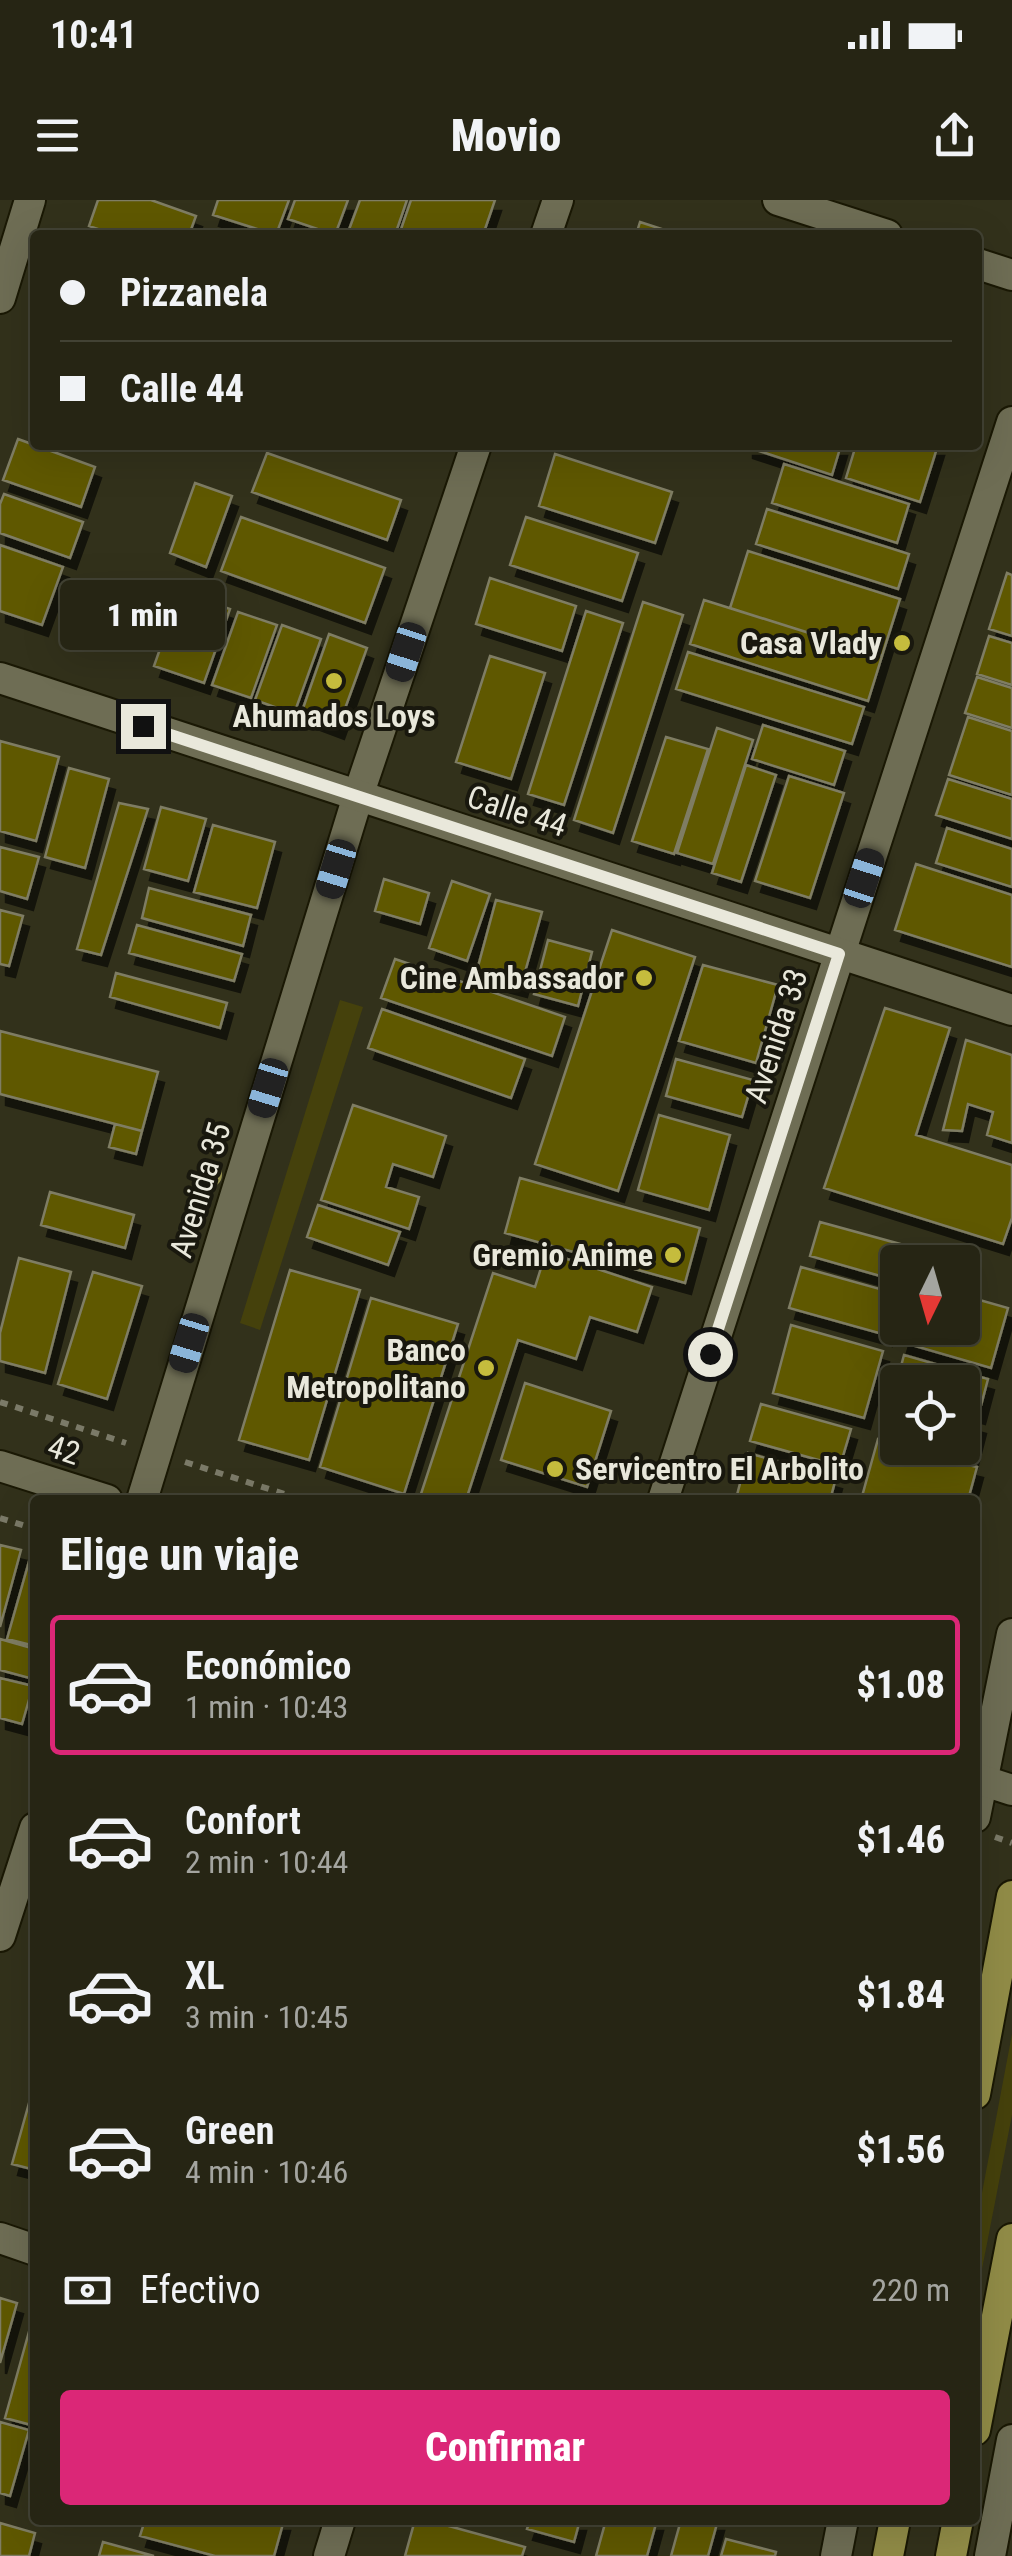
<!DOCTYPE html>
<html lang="es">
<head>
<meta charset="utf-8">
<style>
	:root { --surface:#262514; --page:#2e2d1d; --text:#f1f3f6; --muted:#a4a5a0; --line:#424234; --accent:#db2777 }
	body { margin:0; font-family:"Roboto Condensed",sans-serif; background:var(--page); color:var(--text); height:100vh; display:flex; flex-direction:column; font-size:38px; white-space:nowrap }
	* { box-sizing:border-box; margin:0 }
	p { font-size:32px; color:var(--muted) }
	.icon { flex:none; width:55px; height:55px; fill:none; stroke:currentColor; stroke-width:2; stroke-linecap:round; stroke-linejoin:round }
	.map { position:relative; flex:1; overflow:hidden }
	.sheet { position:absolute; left:30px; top:1295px; width:950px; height:1030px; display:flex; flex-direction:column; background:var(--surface); border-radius:10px; box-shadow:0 10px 40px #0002,0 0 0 2px var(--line) }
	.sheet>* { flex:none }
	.guide { position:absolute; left:30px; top:30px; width:952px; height:220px; border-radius:10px; box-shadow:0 10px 40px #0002,0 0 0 2px var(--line); display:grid; align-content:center; height:220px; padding:0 30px; background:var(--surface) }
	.needle { width:65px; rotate:185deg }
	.controls { position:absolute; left:880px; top:1045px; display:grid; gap:20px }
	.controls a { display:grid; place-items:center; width:100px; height:100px; border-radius:10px; background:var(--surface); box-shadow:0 10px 40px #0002,0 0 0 2px var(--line); font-size:50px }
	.end { position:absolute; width:45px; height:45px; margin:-22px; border:12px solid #e9e8db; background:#111; box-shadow:0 0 0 5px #111 }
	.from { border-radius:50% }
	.bubble { position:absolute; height:70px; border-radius:10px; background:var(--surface); box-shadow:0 10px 40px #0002,0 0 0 2px var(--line); font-size:32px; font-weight:800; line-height:70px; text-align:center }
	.car { position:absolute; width:30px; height:60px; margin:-30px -15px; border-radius:12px; box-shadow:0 0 8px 2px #0007; background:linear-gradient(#222 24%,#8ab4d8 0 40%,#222 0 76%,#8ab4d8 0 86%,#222 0) }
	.guide b { display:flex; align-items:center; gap:35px; height:95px; font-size:38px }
	.guide b+b { border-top:2px solid var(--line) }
	.guide i { width:25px; height:25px; background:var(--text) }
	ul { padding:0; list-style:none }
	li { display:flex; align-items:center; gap:30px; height:140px; margin:0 20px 15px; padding:0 10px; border:5px solid transparent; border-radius:10px }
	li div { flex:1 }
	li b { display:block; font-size:38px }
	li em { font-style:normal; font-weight:800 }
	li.on { border-color:var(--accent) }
	li>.icon { width:90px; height:90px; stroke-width:1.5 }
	h2 { padding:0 30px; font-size:45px; line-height:120px }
	.pay { display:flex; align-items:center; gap:25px; height:110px; padding:0 30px; font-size:38px }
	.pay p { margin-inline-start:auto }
	.action { display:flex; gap:20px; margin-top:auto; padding:20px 30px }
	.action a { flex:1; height:115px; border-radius:10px; background:var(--accent); color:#fff; font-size:40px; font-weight:800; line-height:115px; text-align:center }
	.status { display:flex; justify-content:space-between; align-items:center; height:70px; padding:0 50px; background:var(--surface); direction:ltr }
	.status svg { height:28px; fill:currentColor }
	header { display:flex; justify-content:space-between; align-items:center; height:130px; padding:0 30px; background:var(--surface); font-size:45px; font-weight:800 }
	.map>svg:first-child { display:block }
</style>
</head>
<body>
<div class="status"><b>10:41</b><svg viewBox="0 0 49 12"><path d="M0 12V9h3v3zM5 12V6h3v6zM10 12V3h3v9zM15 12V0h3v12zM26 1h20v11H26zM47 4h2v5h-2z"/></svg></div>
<header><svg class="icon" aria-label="menu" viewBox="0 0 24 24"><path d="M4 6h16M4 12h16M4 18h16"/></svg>Movio<svg class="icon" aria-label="share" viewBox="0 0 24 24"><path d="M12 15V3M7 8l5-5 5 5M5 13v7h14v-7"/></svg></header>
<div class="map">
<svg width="1012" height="2356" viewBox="0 0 1012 2356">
	<defs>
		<filter id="shadow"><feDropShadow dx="6" dy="11" stdDeviation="0" flood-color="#0009"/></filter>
	</defs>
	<rect width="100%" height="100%" fill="#32311b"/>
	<!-- green -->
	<path fill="#45410c" d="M 340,800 L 363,807 L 260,1130 L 240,1123 Z
		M 1012,1834 L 1012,1915 L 975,2105 L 975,2030 Z"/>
	<!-- building -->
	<path fill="#5e5803" stroke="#7f7d64" stroke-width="2.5" filter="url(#shadow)" d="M 98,0 L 151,0 L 196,16 L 189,35 L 115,35 L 89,26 Z
		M 218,0 L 289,0 L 276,35 L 213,15 Z
		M 295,0 L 348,0 L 335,35 L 288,19 Z
		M 360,0 L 407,0 L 395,35 L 347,35 Z
		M 411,0 L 495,0 L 483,35 L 399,35 Z
		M 640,22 L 680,35 L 636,35 Z
		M 18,239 L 95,267 L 81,307 L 3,280 Z
		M 747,245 L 841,245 L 832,275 L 747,247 Z
		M 856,245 L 938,245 L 920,302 L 846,278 Z
		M 267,253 L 401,300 L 387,340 L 252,292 Z
		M 555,254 L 672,292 L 655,343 L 539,306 Z
		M 784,264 L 909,304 L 897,343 L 772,303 Z
		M 195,283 L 232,296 L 206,367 L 170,353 Z
		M 4,294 L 83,322 L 70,358 L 0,333 L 0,304 Z
		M 767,309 L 909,354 L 898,389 L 756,344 Z
		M 241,317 L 385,368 L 365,423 L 221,371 Z
		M 526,317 L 638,353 L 622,401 L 510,365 Z
		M 0,345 L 63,367 L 42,425 L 0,411 Z
		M 748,351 L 900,399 L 882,456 L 730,408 Z
		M 1007,373 L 1012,375 L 1012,436 L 989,429 Z
		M 490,378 L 576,406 L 562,451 L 476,424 Z
		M 180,392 L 230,409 L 204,483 L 154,466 Z
		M 704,400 L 882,456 L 868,501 L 690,444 Z
		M 643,402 L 683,415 L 613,633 L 574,620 Z
		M 586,411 L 623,423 L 564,605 L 528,594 Z
		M 238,412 L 277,425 L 251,498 L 212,485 Z
		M 282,425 L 321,439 L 294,514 L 255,500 Z
		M 329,434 L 367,448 L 338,528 L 301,514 Z
		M 989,436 L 1012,443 L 1012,485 L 977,474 Z
		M 688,452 L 864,507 L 852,544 L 676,489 Z
		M 490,456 L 545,473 L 511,579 L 456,562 Z
		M 977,477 L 1012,488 L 1012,528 L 965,513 Z
		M 968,517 L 1012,531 L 1012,595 L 949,575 Z
		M 763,525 L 845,551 L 834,585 L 752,559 Z
		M 717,528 L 753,540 L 713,664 L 677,653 Z
		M 666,537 L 708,549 L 674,654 L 632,641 Z
		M 0,541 L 59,557 L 36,641 L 0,631 Z
		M 746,565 L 776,575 L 741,682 L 712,673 Z
		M 69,568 L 109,579 L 85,668 L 45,657 Z
		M 789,576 L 844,593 L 810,698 L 755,681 Z
		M 948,579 L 1012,599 L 1012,639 L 936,615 Z
		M 119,603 L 148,609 L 101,755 L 77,749 Z
		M 161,607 L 206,619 L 188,681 L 144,669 Z
		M 213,625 L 275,642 L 257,708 L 194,692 Z
		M 947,628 L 1012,649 L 1012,687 L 936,663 Z
		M 0,647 L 39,657 L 27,699 L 0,691 Z
		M 916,664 L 1012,695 L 1012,767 L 895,730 Z
		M 384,679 L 429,693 L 420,724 L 375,711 Z
		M 452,681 L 490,694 L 467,761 L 429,748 Z
		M 149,688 L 251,715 L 243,746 L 142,718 Z
		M 496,700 L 542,712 L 521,786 L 476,774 Z
		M 0,710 L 23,716 L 9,766 L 0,764 Z
		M 137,725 L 242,754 L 234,781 L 129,753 Z
		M 612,730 L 695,757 L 618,991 L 535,964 Z
		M 548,740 L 592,752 L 578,806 L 534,794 Z
		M 395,759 L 565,817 L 552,856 L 381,798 Z
		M 703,765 L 778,785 L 756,863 L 679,841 Z
		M 116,773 L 227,803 L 220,828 L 110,797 Z
		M 885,808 L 950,828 L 916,935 L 1012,965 L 1012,1018 L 1003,1044 L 824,988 Z
		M 382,809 L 525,859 L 511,898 L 368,848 Z
		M 0,831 L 158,872 L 142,931 L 0,894 Z
		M 966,840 L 1012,855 L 1012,943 L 987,935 L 993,912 L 968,904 L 962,931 L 943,930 Z
		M 676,859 L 753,880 L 742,917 L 666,896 Z
		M 353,905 L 446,936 L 433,977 L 393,964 L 386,987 L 419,997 L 409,1029 L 321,1000 Z
		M 659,915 L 730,935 L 709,1010 L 638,990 Z
		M 115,924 L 142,931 L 136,954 L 109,947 Z
		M 520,978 L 700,1028 L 685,1083 L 505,1033 Z
		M 50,992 L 134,1015 L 125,1048 L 41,1025 Z
		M 318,1005 L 400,1032 L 388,1065 L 307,1037 Z
		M 820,1022 L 911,1047 L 907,1062 L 898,1062 L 898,1081 L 810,1056 Z
		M 546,1052 L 652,1087 L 637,1132 L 590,1117 L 576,1159 L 518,1140 L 466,1300 L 419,1300 L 493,1073 L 535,1087 Z
		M 19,1058 L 71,1072 L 45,1173 L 0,1161 L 0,1133 Z
		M 801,1067 L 898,1094 L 886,1135 L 789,1108 Z
		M 290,1070 L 360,1090 L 309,1260 L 239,1240 Z
		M 93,1072 L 142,1086 L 107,1199 L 58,1184 Z
		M 962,1095 L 1008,1108 L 991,1168 L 901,1142 L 905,1128 L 962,1128 Z
		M 371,1098 L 458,1124 L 404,1294 L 320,1267 Z
		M 791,1125 L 883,1151 L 864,1218 L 773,1193 Z
		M 904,1155 L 988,1179 L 979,1213 L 962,1208 L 962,1182 L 898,1182 L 898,1190 L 895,1189 Z
		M 525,1183 L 611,1211 L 587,1287 L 501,1260 Z
		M 761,1204 L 851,1229 L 840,1266 L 750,1241 Z
		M 962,1218 L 980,1223 L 971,1258 L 934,1248 L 962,1248 Z
		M 878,1239 L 898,1245 L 898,1248 L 977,1267 L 968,1300 L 861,1300 Z
		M 748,1253 L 836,1278 L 830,1300 L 753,1300 L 737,1295 Z
		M 0,1345 L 21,1350 L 0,1427 Z
		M 30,1358 L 35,1359 L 35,1446 L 7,1439 Z
		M 0,1439 L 35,1449 L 33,1479 L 0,1470 Z
		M 0,1478 L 33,1486 L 22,1524 L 0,1518 Z
		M 31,1896 L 35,1897 L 35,1970 L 12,1964 Z
		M 0,2098 L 17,2103 L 0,2163 Z
		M 35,2110 L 35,2226 L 5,2218 Z
		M 0,2222 L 29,2230 L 10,2296 L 0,2293 Z
		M 145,2320 L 284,2320 L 274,2356 L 215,2356 L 140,2336 Z
		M 415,2320 L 427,2320 L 525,2347 L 522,2356 L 405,2356 Z
		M 530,2320 L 580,2320 L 574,2342 L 527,2329 Z
		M 606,2320 L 657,2320 L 647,2356 L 596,2356 Z
		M 681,2320 L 718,2320 L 708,2356 L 671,2356 Z
		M 0,2323 L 35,2333 L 29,2356 L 0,2356 Z
		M 726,2339 L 776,2352 L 775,2356 L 721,2356 Z
		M 103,2342 L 154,2356 L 99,2356 Z"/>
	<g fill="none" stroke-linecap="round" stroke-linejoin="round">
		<defs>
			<path id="street" d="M 778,0 L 887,35
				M 546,35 L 558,0
				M 978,64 L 1012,75
				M 0,98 L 30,0
				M 142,1300 L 358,596 L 476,245
				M 663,1300 L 1012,222
				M 975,1617 L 1012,1434
				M 0,1736 L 35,1628
				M 0,2038 L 35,2050
				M 329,2356 L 340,2320
				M 836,2356 L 843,2320
				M 990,2356 L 1012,2240"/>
			<path id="secondary" d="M 0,478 L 1012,810
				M 0,1266 L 107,1300
				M 975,1578 L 1012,1590"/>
			<path id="primary" d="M 975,1894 L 1012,1696
				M 975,2230 L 1012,2039
				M 888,2356 L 895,2320
				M 951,2356 L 958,2320"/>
		</defs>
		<!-- street casing -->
		<use href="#street" stroke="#1a1804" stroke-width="34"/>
		<!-- secondary casing -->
		<use href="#secondary" stroke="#1a1804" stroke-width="34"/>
		<!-- primary casing -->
		<use href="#primary" stroke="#1a1804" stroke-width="34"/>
		<!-- path -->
		<path stroke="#7b7a68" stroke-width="6" stroke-dasharray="8 8" stroke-linecap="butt" d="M 0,1202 L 126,1243
			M 185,1262 L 303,1300
			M 0,1318 L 35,1329
			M 995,1637 L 1012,1643"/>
		<!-- street -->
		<use href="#street" stroke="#6e6d54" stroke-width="30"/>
		<!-- secondary -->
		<use href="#secondary" stroke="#6e6d54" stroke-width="30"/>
		<!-- primary -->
		<use href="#primary" stroke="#918c47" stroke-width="30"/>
	</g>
	<!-- trees -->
	<circle fill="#979250" cx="210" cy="975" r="12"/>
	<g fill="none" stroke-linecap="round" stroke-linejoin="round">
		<!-- route -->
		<path stroke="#e9e8db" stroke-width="12" d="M 143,526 L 839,754 L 710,1154"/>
	</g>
	<!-- markers -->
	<g fill="#c5bc3d" stroke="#19180e" stroke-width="4">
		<circle cx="902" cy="443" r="10"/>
		<circle cx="334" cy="481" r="10"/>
		<circle cx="644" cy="778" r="10"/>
		<circle cx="673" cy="1055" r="10"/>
		<circle cx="486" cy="1168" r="10"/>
		<circle cx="555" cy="1269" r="10"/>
	</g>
	<g text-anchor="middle" stroke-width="8" stroke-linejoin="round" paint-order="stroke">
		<!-- poi labels -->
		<g font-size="32" font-weight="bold" fill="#e9e8db" stroke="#19180e" text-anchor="end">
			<text x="882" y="454">Casa Vlady</text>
			<text x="334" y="527" text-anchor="middle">Ahumados Loys</text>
			<text x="624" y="789">Cine Ambassador</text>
			<text x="653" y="1066">Gremio Anime</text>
			<text x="466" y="1161">Banco<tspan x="466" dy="37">Metropolitano</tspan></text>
			<text x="575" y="1280" text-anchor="start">Servicentro El Arbolito</text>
		</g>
		<!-- street labels -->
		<g font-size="32" fill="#e9e8db" stroke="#19180e">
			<text transform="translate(517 611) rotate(18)" y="11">Calle 44</text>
			<text transform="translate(776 836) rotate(-72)" y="11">Avenida 33</text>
			<text transform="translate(200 990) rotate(-73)" y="11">Avenida 35</text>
			<text transform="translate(64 1250) rotate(18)" y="11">42</text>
		</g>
	</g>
</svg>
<div class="controls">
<a><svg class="needle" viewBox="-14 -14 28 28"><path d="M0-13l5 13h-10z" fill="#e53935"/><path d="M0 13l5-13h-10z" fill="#a4a5a0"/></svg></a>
<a><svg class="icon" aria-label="locate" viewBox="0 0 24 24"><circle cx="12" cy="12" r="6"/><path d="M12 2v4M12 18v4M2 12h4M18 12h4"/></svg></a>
</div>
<i class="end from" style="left:710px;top:1154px"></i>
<i class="end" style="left:143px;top:526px"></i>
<div class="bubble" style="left:60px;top:380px;width:165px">1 min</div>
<i class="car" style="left:406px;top:452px;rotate:198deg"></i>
<i class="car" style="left:336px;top:669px;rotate:197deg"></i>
<i class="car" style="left:864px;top:678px;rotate:18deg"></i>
<i class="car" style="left:268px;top:888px;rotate:197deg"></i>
<i class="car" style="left:189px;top:1143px;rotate:197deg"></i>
<div class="guide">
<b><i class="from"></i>Pizzanela</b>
<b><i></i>Calle 44</b>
</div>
<section class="sheet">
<h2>Elige un viaje</h2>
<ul>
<li class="on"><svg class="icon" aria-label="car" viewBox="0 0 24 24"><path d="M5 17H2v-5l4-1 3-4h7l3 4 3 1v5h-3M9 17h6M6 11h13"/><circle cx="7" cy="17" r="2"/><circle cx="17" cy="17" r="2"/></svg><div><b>Económico</b><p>1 min · 10:43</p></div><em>$1.08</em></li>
<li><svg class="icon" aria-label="car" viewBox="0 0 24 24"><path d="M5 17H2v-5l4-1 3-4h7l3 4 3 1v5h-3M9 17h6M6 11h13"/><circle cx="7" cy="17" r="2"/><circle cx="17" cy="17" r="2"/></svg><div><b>Confort</b><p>2 min · 10:44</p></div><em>$1.46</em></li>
<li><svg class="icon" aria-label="car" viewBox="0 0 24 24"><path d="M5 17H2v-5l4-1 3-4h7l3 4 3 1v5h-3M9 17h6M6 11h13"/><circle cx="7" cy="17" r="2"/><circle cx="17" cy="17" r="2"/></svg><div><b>XL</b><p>3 min · 10:45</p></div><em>$1.84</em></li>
<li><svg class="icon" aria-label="car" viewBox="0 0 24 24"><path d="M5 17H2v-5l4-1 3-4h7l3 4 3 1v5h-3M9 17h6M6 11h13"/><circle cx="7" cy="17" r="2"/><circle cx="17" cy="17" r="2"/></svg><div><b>Green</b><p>4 min · 10:46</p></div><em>$1.56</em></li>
</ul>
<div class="pay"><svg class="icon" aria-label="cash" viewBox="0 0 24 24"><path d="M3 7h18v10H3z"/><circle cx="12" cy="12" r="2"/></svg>Efectivo<p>220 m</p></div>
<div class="action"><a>Confirmar</a></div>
</section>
</div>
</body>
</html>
